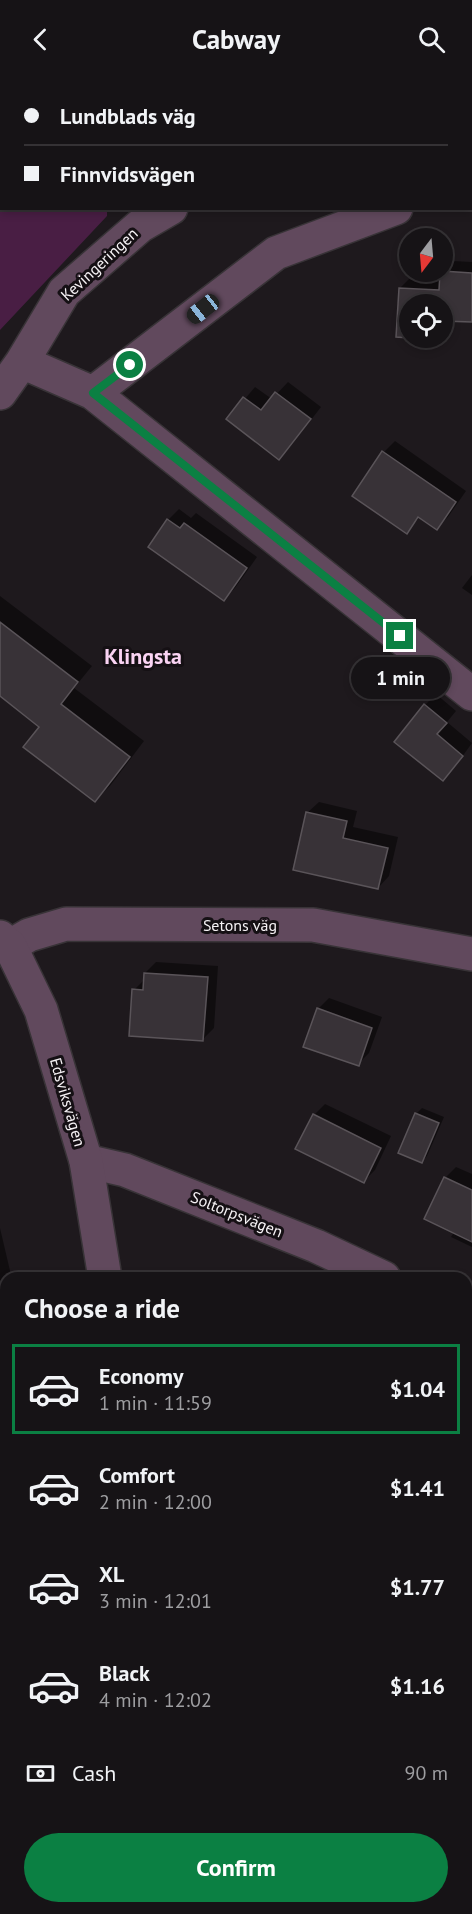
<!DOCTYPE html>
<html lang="en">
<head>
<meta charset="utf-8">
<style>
	:root { --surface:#161316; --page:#232023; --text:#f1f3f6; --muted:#9e9ea1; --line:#353235; --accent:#0b8043 }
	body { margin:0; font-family:"PT Sans",sans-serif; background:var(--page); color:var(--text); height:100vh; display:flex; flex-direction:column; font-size:22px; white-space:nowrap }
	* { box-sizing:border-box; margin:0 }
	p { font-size:20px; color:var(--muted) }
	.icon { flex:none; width:33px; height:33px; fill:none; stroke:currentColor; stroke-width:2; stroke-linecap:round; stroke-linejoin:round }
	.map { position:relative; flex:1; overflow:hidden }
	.drawer { position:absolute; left:0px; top:1194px; width:472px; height:642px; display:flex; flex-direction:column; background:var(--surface); border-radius:18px 18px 0 0; box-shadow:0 3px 9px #0003,0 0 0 2px var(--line) }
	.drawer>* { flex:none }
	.banner { position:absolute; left:0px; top:0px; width:472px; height:132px; box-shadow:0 3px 9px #0003,0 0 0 2px var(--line); display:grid; align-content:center; height:132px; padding:0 24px; background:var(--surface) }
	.needle { width:39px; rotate:196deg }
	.buttons { position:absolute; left:399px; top:150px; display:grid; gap:12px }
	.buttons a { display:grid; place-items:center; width:54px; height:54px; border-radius:50%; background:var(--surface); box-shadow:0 3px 9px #0003,0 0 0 2px var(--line); font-size:30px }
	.end { position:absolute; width:27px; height:27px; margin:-14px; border:8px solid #0b8043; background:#fff; box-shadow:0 0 0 3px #fff }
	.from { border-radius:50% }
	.bubble { position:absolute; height:42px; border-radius:21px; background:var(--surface); box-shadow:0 3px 9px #0003,0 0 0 2px var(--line); font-size:20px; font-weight:800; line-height:42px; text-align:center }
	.car { position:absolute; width:18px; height:36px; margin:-18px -9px; border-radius:8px; box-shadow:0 0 4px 2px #0007; background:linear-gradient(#222 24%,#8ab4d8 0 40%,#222 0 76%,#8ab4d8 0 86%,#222 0) }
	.banner b { display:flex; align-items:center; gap:21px; height:57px; font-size:22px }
	.banner b+b { border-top:2px solid var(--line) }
	.banner i { width:15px; height:15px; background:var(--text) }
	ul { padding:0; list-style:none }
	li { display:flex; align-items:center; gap:18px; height:90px; margin:0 12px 9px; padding:0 12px; border:3px solid transparent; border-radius:0px }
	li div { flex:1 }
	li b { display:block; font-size:22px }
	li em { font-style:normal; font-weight:800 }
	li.selected { border-color:var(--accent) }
	li>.icon { width:54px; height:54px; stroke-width:1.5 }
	h2 { padding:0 24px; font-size:27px; line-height:72px }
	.pay { display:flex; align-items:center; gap:15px; height:66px; padding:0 24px; font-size:22px }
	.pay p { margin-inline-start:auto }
	.action { display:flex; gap:12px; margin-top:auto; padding:12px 24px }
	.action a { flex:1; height:69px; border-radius:36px; background:var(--accent); color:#fff; font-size:24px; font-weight:800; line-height:69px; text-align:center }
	header { display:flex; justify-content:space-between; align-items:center; height:78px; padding:0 24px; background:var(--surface); font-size:27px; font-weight:800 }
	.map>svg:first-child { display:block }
</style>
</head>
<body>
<header><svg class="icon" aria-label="back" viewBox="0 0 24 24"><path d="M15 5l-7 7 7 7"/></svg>Cabway<svg class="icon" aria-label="search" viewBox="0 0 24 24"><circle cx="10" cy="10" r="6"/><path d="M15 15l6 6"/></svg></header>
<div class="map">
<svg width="472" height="1836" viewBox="0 0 472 1836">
	<rect width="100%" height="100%" fill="#1e191d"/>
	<!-- green -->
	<path fill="#491e44" d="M 0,0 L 106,0 L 106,1 L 2,2 L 2,130 L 107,131 L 107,138 L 0,252 Z"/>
	<!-- forest -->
	<path fill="#6a3463" d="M 213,0 L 377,0 L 372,2 Z
		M 0,1629 L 6,1652 L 6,1745 L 0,1746 Z"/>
	<!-- shadow -->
	<path fill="#0007" d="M 453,183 L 472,184 L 472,243 L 450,242 L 450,249 L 442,256 L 442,226 L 410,226 L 400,210 L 411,199 L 441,201 L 442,194 Z
		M 288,304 L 321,329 L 290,369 L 279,380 L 228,341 L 255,309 L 272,321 Z
		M 395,363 L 466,413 L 448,439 L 436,450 L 420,439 L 406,454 L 384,374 Z
		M 179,431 L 191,440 L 196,435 L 257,479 L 235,510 L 224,521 L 168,442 Z
		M 472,497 L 472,517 L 462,510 Z
		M 0,518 L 92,588 L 74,610 L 144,663 L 110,708 L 95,722 L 41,648 L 0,616 Z
		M 436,616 L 456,633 L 447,644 L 472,665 L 454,690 L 443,701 L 425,627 Z
		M 319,724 L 357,733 L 353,749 L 398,759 L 389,798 L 378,810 L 307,735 Z
		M 156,884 L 218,888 L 214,950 L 203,961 L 134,912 L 145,901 L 145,895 Z
		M 329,920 L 382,939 L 369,975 L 358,986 L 318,931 Z
		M 325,1026 L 391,1058 L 375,1092 L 364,1103 L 297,1070 L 314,1037 Z
		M 422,1030 L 444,1039 L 427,1078 L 422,1084 L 416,1036 Z
		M 456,1089 L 472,1096 L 472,1169 L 451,1159 L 454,1154 L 445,1100 Z
		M 0,1150 L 11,1197 L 0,1208 Z
		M 0,1305 L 5,1305 L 6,1324 L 6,1384 L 0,1390 Z
		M 466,1321 L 472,1324 L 472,1387 L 466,1384 Z
		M 0,1763 L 2,1782 L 6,1782 L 6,1829 L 0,1830 Z"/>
	<!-- building -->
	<path fill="#383237" stroke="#5a5459" stroke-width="1.5" d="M 442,193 L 472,195 L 472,244 L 442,243 L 442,226 L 410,226 L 410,260 L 439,260 L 439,262 L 396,259 L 399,210 L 439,212 L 440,194 Z
		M 275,314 L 311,341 L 279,382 L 226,341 L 243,319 L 261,332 Z
		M 382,373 L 456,424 L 437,452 L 418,439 L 407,456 L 352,418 Z
		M 167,441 L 180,450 L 184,445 L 247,490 L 224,523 L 148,469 Z
		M 0,544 L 78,604 L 61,626 L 130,679 L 95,724 L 23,669 L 39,649 L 0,618 Z
		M 424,626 L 447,645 L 437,656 L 463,678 L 443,703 L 394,664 Z
		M 306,734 L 347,743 L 343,760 L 388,770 L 378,811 L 293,792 Z
		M 144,895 L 208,899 L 203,963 L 129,958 L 132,911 L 143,912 Z
		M 317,930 L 372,950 L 359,988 L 303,969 Z
		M 415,1035 L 439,1045 L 422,1085 L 398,1075 Z
		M 313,1036 L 381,1070 L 364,1105 L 295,1071 Z
		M 444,1099 L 472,1112 L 472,1164 L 424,1141 Z"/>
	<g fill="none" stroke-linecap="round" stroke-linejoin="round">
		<defs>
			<path id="minor" d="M 428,2 L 433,0
				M 471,103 L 472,102
				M 22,284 L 93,315 L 472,616
				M 0,315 L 22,284 L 64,214 L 140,148 L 171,130
				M 93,315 L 276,175 L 396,130
				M 10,868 L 29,857 L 66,846 L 313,847 L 472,876
				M 86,1083 L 125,1092 L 316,1168 L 384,1200
				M 466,1239 L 472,1242"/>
			<path id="tertiary" d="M 0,859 L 10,868 L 41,932 L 86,1083 L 105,1200
				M 420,1830 L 426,1836"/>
		</defs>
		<!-- minor casing -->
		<use href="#minor" stroke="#383337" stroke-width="36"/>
		<!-- tertiary casing -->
		<use href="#tertiary" stroke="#383337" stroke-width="36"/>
		<!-- minor -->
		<use href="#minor" stroke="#61495d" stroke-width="33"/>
		<!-- tertiary -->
		<use href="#tertiary" stroke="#61495d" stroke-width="33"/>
	</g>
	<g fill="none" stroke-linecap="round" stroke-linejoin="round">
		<!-- route -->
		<path stroke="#0b8043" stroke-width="8" d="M 130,287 L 93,315 L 400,558"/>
	</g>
	<g text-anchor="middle" stroke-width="6" stroke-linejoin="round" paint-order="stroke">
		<!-- street labels -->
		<g font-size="16" fill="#f6f2f5" stroke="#151014">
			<text transform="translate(99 186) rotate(-43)" y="6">Kevingeringen</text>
			<text x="240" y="853">Setons väg</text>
			<text transform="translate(68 1024) rotate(74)" y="6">Edsviksvägen</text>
			<text transform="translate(237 1136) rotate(22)" y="6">Soltorpsvägen</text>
		</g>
		<!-- district labels -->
		<g font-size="22" font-weight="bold" fill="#fad3f3" stroke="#151014">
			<text x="143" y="586">Klingsta</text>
		</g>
	</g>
</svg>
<div class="buttons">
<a><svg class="needle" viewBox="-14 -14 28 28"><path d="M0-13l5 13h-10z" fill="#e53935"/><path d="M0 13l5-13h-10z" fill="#9e9ea1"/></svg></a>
<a><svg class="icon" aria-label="locate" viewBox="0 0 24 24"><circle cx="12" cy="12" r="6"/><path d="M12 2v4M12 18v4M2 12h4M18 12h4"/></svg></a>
</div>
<i class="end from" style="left:130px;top:287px"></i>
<i class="end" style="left:400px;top:558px"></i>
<div class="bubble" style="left:351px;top:579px;width:99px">1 min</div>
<i class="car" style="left:203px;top:231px;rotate:232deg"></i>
<div class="banner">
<b><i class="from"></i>Lundblads väg</b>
<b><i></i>Finnvidsvägen</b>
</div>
<section class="drawer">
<h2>Choose a ride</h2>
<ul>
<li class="selected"><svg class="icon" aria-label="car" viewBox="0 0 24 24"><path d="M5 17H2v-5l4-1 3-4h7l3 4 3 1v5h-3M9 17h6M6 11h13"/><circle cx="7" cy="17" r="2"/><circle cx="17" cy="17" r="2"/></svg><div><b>Economy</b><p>1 min · 11:59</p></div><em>$1.04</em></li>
<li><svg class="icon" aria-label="car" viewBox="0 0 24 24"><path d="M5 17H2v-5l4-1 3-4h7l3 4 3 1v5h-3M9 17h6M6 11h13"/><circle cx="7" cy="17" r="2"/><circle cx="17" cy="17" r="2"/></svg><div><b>Comfort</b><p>2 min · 12:00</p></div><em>$1.41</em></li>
<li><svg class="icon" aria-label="car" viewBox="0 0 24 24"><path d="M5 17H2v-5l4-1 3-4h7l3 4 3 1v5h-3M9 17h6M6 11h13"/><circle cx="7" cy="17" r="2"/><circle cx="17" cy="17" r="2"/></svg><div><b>XL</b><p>3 min · 12:01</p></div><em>$1.77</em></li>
<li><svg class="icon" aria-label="car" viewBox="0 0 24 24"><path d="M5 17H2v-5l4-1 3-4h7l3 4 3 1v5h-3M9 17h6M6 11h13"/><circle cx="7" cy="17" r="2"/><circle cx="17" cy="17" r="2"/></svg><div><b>Black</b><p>4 min · 12:02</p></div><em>$1.16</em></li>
</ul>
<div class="pay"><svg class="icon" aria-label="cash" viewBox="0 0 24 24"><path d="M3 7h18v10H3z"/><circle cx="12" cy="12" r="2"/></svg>Cash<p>90 m</p></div>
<div class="action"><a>Confirm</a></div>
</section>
</div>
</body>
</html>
